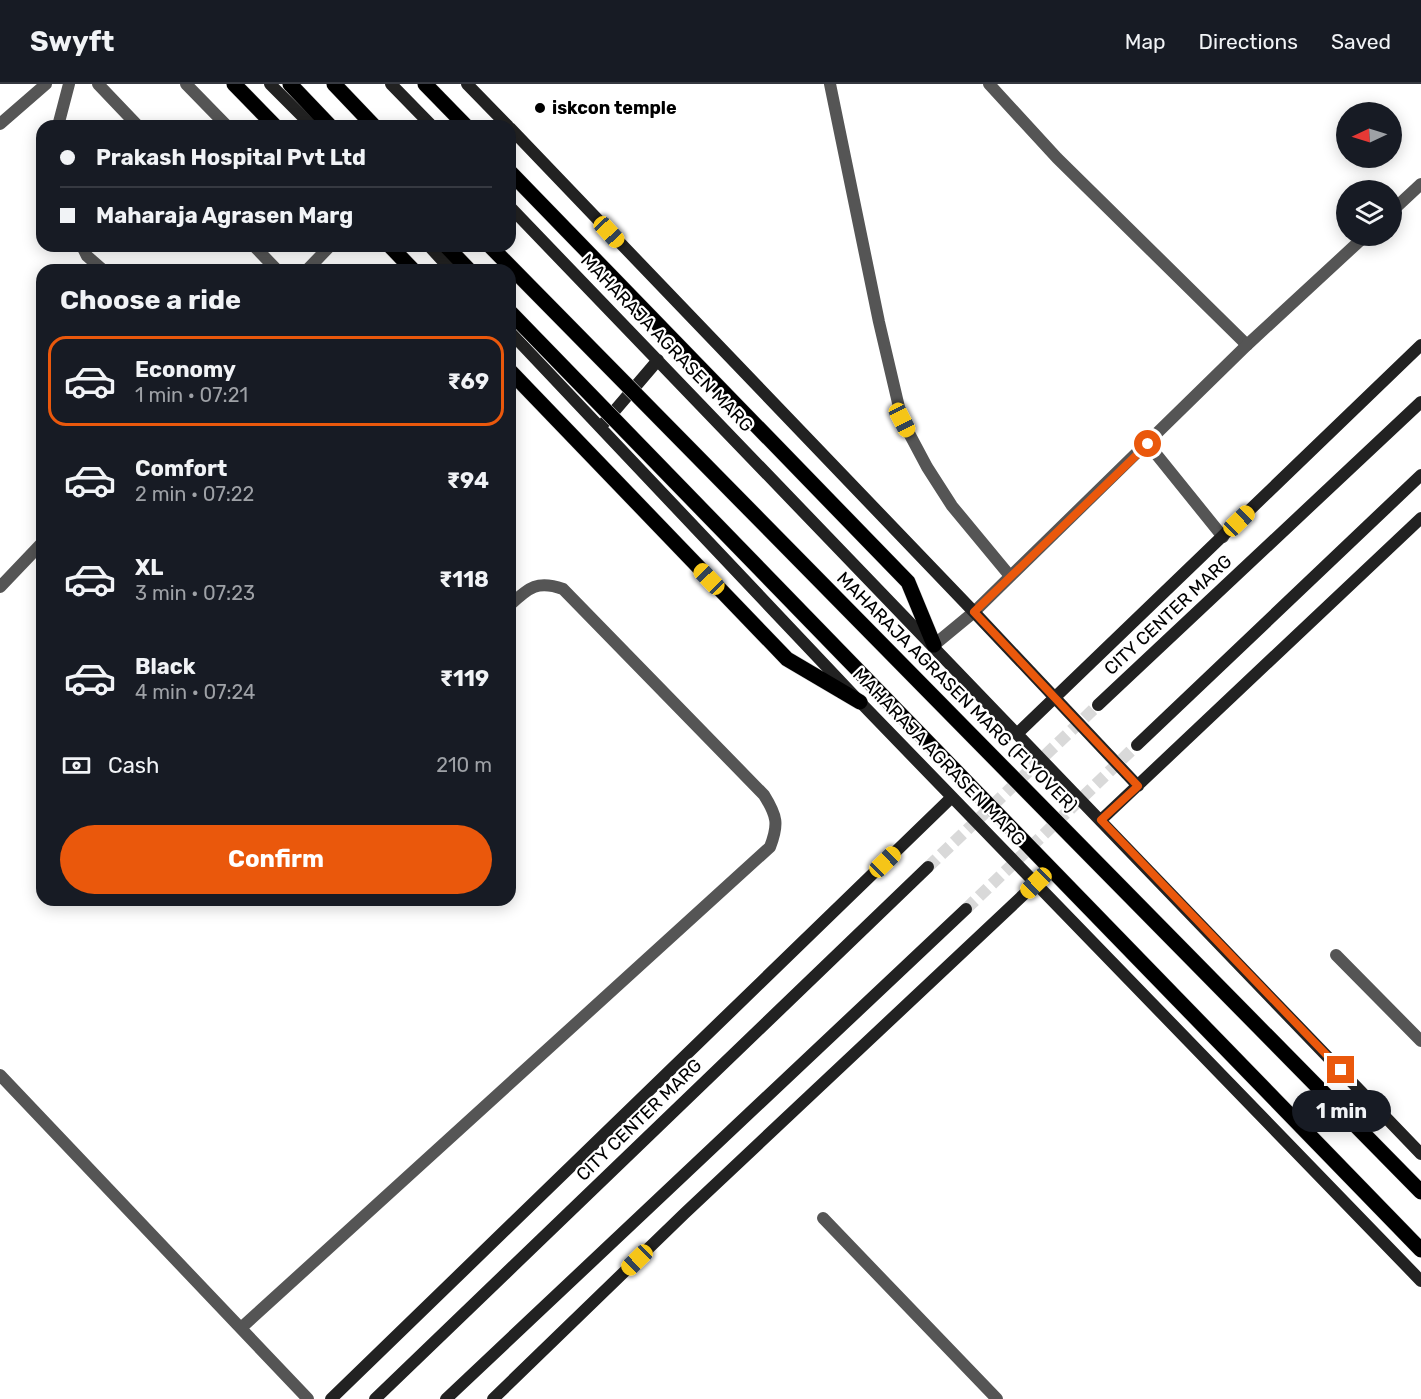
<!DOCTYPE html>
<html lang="en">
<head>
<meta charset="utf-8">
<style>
	:root { --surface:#171b24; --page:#20242c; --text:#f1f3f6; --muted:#9ea1a6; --line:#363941; --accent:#ea580c }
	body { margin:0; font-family:Rubik,sans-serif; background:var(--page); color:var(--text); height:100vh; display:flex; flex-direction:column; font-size:22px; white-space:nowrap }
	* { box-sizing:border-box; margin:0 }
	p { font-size:20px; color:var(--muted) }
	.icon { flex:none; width:33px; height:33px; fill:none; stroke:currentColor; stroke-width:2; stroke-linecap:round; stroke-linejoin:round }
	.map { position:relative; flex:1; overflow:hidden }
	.details { position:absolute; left:36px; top:180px; width:480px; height:642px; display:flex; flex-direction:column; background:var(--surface); border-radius:18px; box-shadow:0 3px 15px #0003 }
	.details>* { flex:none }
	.top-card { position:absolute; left:36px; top:36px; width:480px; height:132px; border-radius:18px; box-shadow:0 3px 15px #0003; display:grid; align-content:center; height:132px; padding:0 24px; background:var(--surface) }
	.needle { width:39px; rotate:266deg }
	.fabs { position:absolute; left:1336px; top:18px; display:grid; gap:12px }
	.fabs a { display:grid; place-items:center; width:66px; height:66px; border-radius:50%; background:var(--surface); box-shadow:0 3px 15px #0003; font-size:30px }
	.end { position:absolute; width:27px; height:27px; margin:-14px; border:8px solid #ea580c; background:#fff; box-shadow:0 0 0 3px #fff }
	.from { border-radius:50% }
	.bubble { position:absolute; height:42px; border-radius:21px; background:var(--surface); box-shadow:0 3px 15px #0003; font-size:20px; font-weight:700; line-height:42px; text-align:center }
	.car { position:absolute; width:18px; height:36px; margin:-18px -9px; border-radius:8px; box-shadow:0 0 4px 2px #0007; background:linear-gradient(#f5c518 24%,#345 0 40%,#f5c518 0 76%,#345 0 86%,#f5c518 0) }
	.top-card b { display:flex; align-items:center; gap:21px; height:57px; font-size:22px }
	.top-card b+b { border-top:2px solid var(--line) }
	.top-card i { width:15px; height:15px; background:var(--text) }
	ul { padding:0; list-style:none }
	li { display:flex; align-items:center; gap:18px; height:90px; margin:0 12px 9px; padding:0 12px; border:3px solid transparent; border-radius:18px }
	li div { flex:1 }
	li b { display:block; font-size:22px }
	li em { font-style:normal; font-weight:700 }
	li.current { border-color:var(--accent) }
	li>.icon { width:54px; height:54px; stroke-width:1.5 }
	h2 { padding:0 24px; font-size:27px; line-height:72px }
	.pay { display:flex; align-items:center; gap:15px; height:66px; padding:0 24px; font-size:22px }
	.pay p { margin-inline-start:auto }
	.button { display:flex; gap:12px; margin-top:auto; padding:12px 24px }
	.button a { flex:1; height:69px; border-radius:36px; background:var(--accent); color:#fff; font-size:24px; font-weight:700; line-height:69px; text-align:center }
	header { display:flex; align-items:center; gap:36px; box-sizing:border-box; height:84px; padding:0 30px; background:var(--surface); border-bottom:2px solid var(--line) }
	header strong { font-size:28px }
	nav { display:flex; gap:33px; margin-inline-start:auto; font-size:21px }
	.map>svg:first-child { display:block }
</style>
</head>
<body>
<header>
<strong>Swyft</strong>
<nav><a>Map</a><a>Directions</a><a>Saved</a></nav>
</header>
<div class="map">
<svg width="1421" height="1315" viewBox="0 0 1421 1315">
	<rect width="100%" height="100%" fill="#fff"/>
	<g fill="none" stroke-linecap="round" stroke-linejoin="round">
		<!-- secondary-tunnel -->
		<path stroke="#d9d9d9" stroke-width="12" stroke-dasharray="12 6" stroke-linecap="butt" d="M 928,783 L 1098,621
			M 966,825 L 1137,661"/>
		<defs>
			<path id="primary" d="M 234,0 L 275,42
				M 290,0 L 330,42
				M 334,0 L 374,42
				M 425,0 L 466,42
				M 510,88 L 908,498 L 934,561
				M 390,162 L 413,186
				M 446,162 L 469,186
				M 510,287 L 787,575 L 860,618"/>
		</defs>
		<!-- primary casing -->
		<use href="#primary" stroke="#dbdbdb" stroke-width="16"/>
		<!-- lane -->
		<path stroke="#555" stroke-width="12" d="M 98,0 L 138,42
			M 186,0 L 227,42
			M 830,0 L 879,238 L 902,336 L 927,383 L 952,422 L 1010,492
			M 989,0 L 1057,74 L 1247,261
			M 0,40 L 46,0
			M 58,42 L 69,0
			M 82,162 L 87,172 L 103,186
			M 254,162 L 277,186
			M 307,186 L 330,162
			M 0,503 L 42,459
			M 0,991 L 308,1315
			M 823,1134 L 997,1315
			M 241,1244 L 770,763 C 779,740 777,732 764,711 L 563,505 C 538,496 529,503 510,521"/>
		<!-- street -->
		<path stroke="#555" stroke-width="12" d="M 1392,127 L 1421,100
			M 1148,360 L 1223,453
			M 934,561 L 974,528 L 1247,261 L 1365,152
			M 1336,871 L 1421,957"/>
		<!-- secondary -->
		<path stroke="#222" stroke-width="12" d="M 270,0 L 312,42
			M 391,0 L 432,42
			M 467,0 L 508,42
			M 510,44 L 974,528 L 1138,702
			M 510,123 L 1421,1070
			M 429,162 L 451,186
			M 510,248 L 860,618 L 1421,1197
			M 605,338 L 658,276
			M 1098,621 L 1421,318
			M 1018,649 L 1421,261
			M 1137,661 L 1421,391
			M 1101,736 L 1421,434
			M 331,1315 L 952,713
			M 375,1315 L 928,783
			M 446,1315 L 966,825
			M 493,1315 L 685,1129 L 1036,799"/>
		<!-- primary -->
		<use href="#primary" stroke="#000" stroke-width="15"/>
		<defs>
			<path id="primary-bridge" d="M 490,162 L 1421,1108
				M 510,228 L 1421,1166"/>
		</defs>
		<!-- primary-bridge casing -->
		<use href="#primary-bridge" stroke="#dbdbdb" stroke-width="16" stroke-linecap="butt"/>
		<!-- primary-bridge -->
		<use href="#primary-bridge" stroke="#000" stroke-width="15"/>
	</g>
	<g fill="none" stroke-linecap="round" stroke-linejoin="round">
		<!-- route -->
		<path stroke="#ea580c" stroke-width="8" d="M 1148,360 L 974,528 L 1138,702 L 1101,736 L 1341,986"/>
	</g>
	<!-- markers -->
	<circle fill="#000" stroke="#fff" stroke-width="2" cx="540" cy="24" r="6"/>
	<g text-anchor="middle" stroke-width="4.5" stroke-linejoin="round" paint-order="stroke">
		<!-- poi labels -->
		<g font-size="18" font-weight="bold" fill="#000" stroke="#fff" text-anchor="start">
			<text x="552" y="30">iskcon temple</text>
		</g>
		<!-- street labels -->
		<g font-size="18" fill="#000" stroke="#fff">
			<text transform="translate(667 259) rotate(46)" y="6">MAHARAJA AGRASEN MARG</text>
			<text transform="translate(1168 531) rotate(-43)" y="6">CITY CENTER MARG</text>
			<text transform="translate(957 608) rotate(45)" y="6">MAHARAJA AGRASEN MARG (FLYOVER)</text>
			<text transform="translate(939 673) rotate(46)" y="6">MAHARAJA AGRASEN MARG</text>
			<text transform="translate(639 1036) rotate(-44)" y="6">CITY CENTER MARG</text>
		</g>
	</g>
</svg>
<div class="fabs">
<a><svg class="needle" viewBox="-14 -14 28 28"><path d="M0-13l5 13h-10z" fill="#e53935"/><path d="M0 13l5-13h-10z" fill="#9ea1a6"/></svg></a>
<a><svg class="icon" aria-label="layers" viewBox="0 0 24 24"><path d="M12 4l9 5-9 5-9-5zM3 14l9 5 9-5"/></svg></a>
</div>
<i class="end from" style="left:1148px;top:360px"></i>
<i class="end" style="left:1341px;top:986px"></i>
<div class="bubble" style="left:1292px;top:1006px;width:99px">1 min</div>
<i class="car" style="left:609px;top:148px;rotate:137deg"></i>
<i class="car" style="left:902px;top:336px;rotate:153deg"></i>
<i class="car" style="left:1239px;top:437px;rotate:46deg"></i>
<i class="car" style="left:709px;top:495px;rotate:316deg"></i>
<i class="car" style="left:885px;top:778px;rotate:46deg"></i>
<i class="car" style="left:1036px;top:799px;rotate:226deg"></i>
<i class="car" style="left:637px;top:1176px;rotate:226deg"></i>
<div class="top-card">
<b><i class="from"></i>Prakash Hospital Pvt Ltd</b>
<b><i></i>Maharaja Agrasen Marg</b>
</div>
<section class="details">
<h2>Choose a ride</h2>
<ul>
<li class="current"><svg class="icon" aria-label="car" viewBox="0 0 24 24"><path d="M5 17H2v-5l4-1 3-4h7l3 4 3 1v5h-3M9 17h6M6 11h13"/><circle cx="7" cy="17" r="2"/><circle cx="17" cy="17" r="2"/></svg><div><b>Economy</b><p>1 min · 07:21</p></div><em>₹69</em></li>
<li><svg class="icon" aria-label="car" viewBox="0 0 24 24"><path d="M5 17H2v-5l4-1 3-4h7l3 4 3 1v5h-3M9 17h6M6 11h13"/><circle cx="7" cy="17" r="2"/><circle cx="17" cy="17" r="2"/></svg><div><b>Comfort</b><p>2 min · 07:22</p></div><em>₹94</em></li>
<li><svg class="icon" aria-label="car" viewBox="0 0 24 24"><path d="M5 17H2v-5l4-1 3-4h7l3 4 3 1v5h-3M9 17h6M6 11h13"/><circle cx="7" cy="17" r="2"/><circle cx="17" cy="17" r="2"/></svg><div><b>XL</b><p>3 min · 07:23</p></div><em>₹118</em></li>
<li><svg class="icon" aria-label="car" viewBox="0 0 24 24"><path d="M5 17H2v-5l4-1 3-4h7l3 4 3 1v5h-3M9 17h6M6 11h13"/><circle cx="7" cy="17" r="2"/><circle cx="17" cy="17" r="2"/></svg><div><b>Black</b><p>4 min · 07:24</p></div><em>₹119</em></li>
</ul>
<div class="pay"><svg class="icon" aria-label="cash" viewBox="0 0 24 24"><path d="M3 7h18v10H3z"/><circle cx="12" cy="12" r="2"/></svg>Cash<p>210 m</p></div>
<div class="button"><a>Confirm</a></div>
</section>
</div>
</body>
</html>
